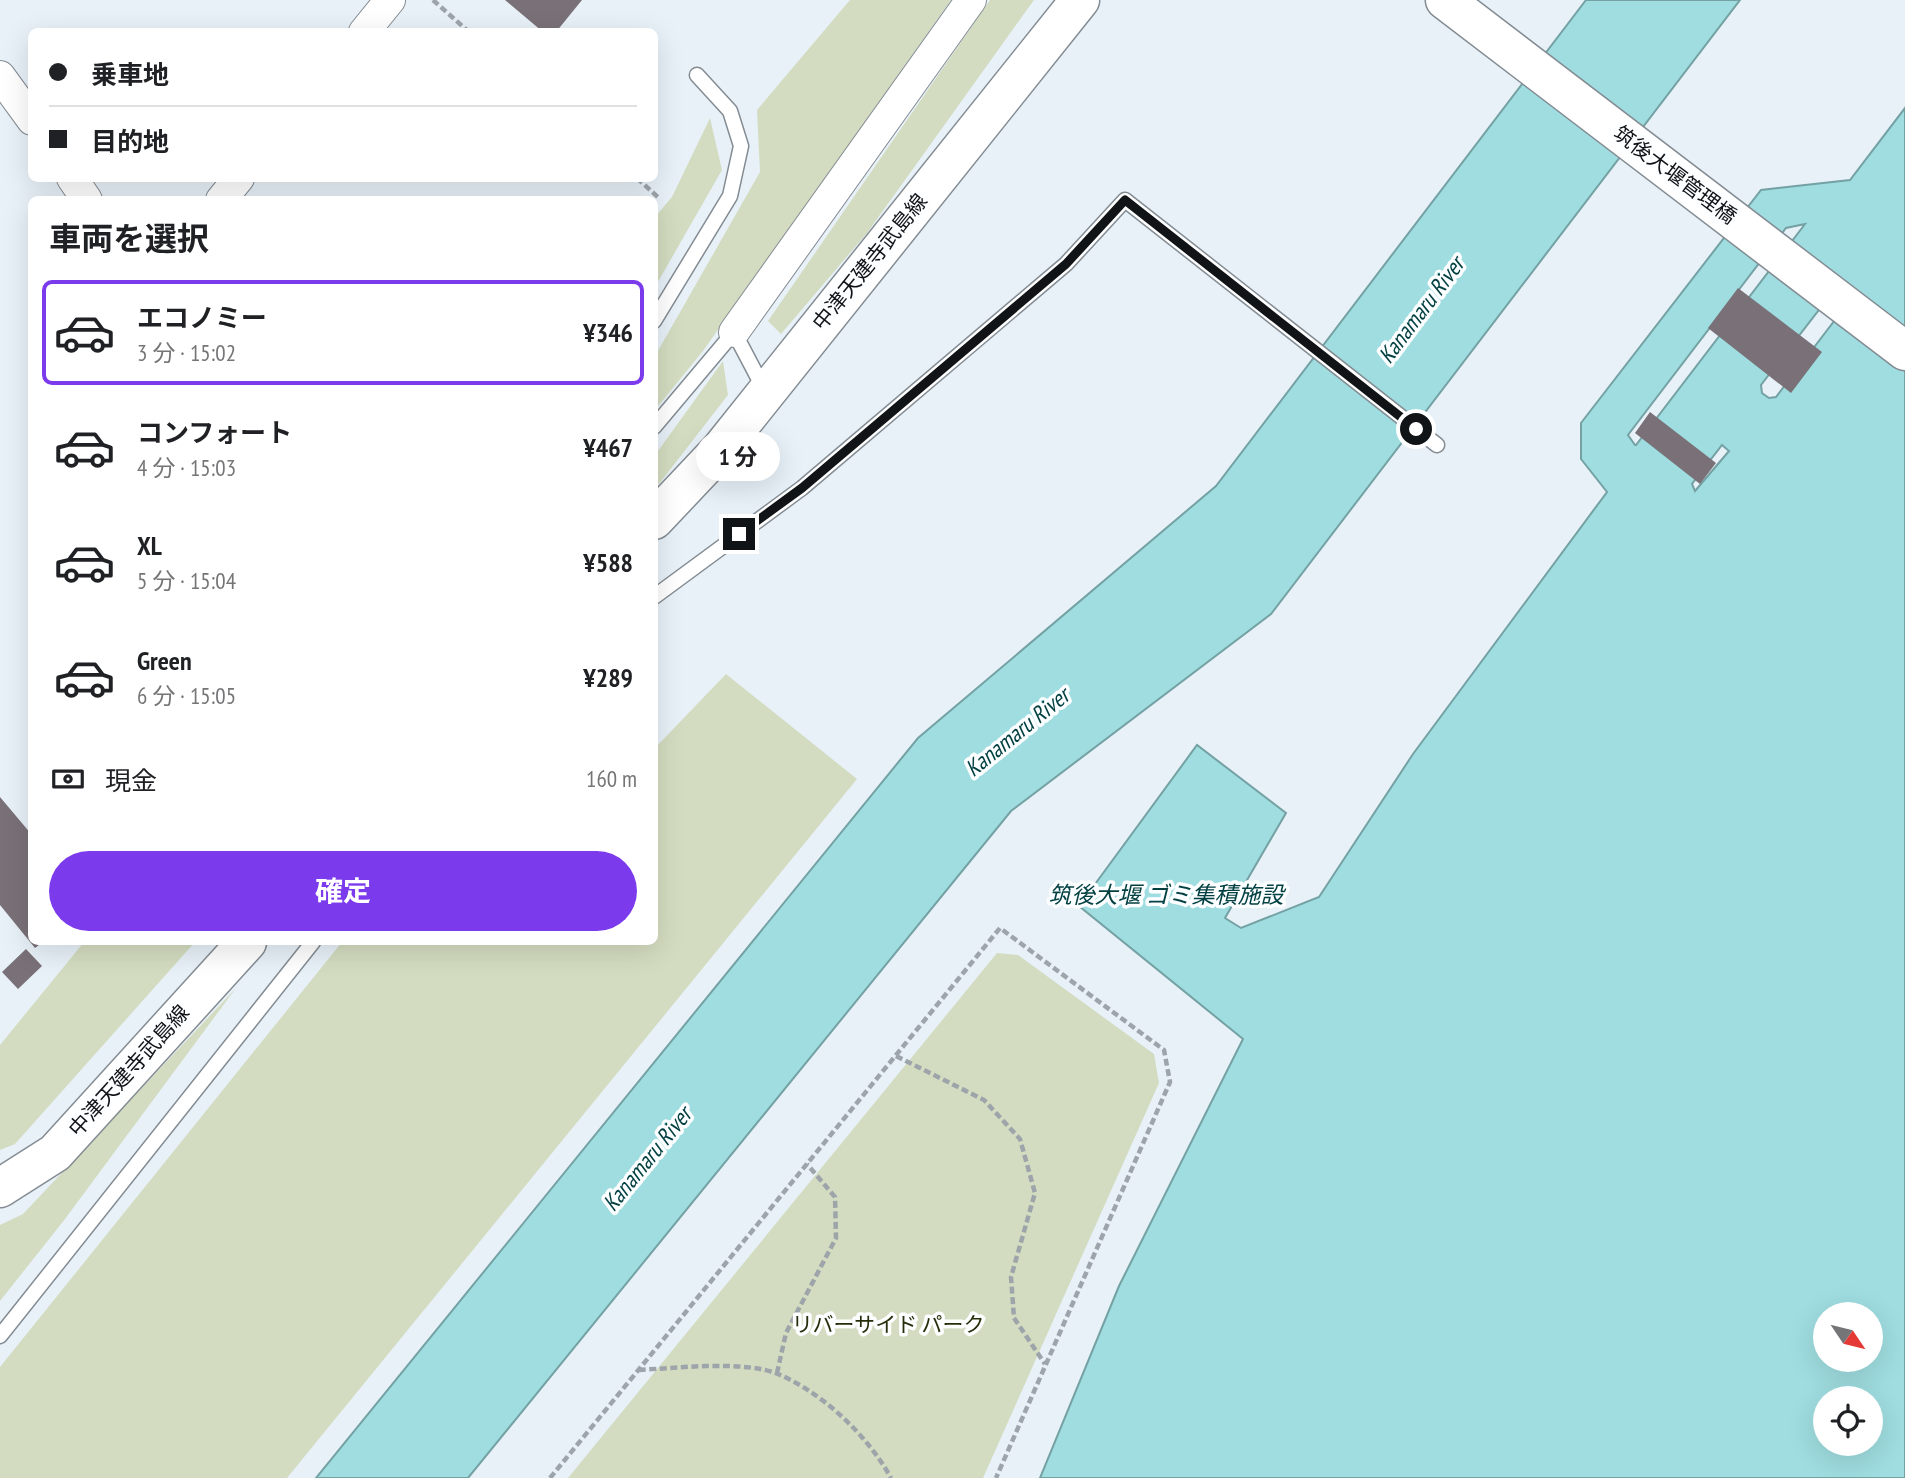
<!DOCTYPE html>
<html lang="ja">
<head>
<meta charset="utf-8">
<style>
	:root { --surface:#fff; --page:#f6f6f6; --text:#202124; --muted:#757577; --line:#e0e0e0; --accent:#7c3aed }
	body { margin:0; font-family:"PT Sans Narrow","Noto Sans JP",sans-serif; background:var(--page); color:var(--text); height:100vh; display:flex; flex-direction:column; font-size:26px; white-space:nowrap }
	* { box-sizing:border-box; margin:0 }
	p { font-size:23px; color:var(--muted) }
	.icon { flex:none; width:38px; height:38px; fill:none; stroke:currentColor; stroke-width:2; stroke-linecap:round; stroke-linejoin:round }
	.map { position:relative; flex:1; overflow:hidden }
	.panel { position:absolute; left:28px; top:196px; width:630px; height:749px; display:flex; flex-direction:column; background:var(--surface); border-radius:10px; box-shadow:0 7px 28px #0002 }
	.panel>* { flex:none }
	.hud { position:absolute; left:28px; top:28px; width:630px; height:154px; border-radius:10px; box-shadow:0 7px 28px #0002; display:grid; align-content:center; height:154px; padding:0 21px; background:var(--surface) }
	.needle { width:46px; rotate:125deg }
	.fabs { position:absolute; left:1813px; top:1302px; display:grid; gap:14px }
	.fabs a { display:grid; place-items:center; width:70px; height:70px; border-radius:50%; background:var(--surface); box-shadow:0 7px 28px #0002; font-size:35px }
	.end { position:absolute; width:32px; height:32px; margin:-16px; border:9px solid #111416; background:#fff; box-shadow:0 0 0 4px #fff }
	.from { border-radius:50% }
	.bubble { position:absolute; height:49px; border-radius:24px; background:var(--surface); box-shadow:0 7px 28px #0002; font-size:23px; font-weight:700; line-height:49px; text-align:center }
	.hud b { display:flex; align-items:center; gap:24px; height:66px; font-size:26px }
	.hud b+b { border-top:2px solid var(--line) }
	.hud i { width:18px; height:18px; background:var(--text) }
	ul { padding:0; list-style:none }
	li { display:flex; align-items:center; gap:21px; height:105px; margin:0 14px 10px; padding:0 7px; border:4px solid transparent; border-radius:10px }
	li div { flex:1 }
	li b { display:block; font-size:26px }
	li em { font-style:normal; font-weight:700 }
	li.on { border-color:var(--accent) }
	li>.icon { width:63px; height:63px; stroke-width:1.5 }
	h2 { padding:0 21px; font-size:32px; line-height:84px }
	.pay { display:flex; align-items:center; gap:18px; height:77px; padding:0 21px; font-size:26px }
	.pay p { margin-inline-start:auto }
	.cta { display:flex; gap:14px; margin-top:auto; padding:14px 21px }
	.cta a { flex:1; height:80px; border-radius:42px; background:var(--accent); color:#fff; font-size:28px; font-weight:700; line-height:80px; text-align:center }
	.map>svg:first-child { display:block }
</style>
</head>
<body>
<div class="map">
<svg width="1905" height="1478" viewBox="0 0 1905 1478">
	<rect width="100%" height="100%" fill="#e8f1f8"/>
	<!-- green -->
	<path fill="#d3dcc0" d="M 850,0 L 951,0 L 703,351 L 655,410 L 655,356 L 760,172 L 757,110 Z
		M 990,0 L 1034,0 L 867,233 L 781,334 L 768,321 Z
		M 710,118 L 722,170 L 655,287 L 655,217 L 672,197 Z
		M 723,361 L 728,395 L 655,489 L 655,455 Z
		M 726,674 L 857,779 L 287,1478 L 0,1478 L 0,1367 L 342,942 L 654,942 L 655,748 Z
		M 84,942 L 195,942 L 15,1144 L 0,1150 L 0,1045 Z
		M 997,953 L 1018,955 L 1154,1054 L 1159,1083 L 983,1478 L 568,1478 Z
		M 236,988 L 65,1219 L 0,1301 L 0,1225 L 23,1214 Z"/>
	<!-- water -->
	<path fill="#9fdde0" stroke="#74a1a3" stroke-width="2" fill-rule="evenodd" d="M 1586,0 L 1740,0 L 1271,614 L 1011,811 L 468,1478 L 316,1478 L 918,738 L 1216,486 Z
		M 1905,108 L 1905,1478 L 1040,1478 L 1119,1286 L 1243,1039 L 1079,906 L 1197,745 L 1286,813 L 1225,918 L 1241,928 L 1319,897 L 1413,754 L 1607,492 L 1581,459 L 1581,423 L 1761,190 L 1850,180 ZM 1805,224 L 1636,445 L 1635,445 L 1628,435 L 1786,228 ZM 1839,284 L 1854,295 L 1776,397 L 1769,398 L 1762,393 L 1761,385 ZM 1722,445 L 1729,451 L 1695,491 L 1692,484 ZM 1825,1314 L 1871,1314 L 1871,1360 L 1825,1360 ZM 1825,1398 L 1871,1398 L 1871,1444 L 1825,1444 Z"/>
	<!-- building -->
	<path fill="#797177" d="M 505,0 L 582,0 L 556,32 L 543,32 Z
		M 1738,288 L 1822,352 L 1791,393 L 1708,328 Z
		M 1650,412 L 1716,463 L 1700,484 L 1635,433 Z
		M 0,797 L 32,835 L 32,942 L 43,942 L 35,948 L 0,905 Z
		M 26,949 L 42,966 L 18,989 L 2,972 Z"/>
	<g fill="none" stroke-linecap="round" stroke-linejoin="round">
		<defs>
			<path id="lane" d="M 654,321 L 730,196 L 741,146 L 730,111 L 697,75
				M 654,427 L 734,332 L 764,389
				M 654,597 L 802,488 L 1066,264 L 1125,200 L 1437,445
				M 0,1336 L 313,942"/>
			<path id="street" d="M 364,32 L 390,0
				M 0,76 L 32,120
				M 72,178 L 87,200
				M 221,200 L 239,178
				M 734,332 L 971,0"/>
			<path id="secondary" d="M 1445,0 L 1905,351
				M 654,520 L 721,449 L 1080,0
				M 0,1188 L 55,1153 L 247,942"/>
		</defs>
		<!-- lane casing -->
		<use href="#lane" stroke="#848c93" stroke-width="17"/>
		<!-- street casing -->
		<use href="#street" stroke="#848c93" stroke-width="32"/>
		<!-- secondary casing -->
		<use href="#secondary" stroke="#848c93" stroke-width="41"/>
		<!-- path -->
		<path stroke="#9ea5aa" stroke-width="4.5" stroke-dasharray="7 3.5" stroke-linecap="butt" d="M 433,0 L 469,32
			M 637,178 L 660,199
			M 896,1056 L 984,1100 L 1020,1139 L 1035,1193 L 1011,1277 L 1014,1318 L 1045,1364
			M 639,1370 C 676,1368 744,1360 778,1374 C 823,1393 868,1436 891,1478
			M 777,1373 L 786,1333 L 836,1238 L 835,1197 L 807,1164
			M 550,1478 L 1000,928 L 1164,1050 L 1170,1082 L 996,1478"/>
		<!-- lane -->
		<use href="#lane" stroke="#fff" stroke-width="14"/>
		<!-- street -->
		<use href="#street" stroke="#fff" stroke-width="30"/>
		<!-- secondary -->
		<use href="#secondary" stroke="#fff" stroke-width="38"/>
	</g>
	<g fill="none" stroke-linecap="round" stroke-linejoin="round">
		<!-- route -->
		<path stroke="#111416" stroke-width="9" d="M 739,534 L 802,488 L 1066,264 L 1125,200 L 1416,429"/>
	</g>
	<g text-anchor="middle" stroke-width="7" stroke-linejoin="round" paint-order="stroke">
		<!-- street labels -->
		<g font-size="21" fill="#111416" stroke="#fcfeff">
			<text transform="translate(1675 175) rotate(37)" y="7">筑後大堰管理橋</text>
			<text transform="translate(870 262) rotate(-51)" y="7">中津天建寺武島線</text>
			<text transform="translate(129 1071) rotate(-48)" y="7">中津天建寺武島線</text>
		</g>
		<!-- park labels -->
		<g font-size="21" fill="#252e0a" stroke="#fcfeff">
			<text x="888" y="1332">リバーサイド パーク</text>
		</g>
		<!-- water labels -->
		<g font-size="23" font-style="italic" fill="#034042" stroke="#fcfeff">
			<text transform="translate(1421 310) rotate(-53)" y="8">Kanamaru River</text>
			<text transform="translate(1017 732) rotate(-39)" y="8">Kanamaru River</text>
			<text x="1166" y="903">筑後大堰 ゴミ集積施設</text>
			<text transform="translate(647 1159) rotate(-51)" y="8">Kanamaru River</text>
		</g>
	</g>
</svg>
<div class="fabs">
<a><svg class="needle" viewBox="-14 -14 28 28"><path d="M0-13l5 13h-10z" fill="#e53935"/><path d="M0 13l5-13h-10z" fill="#757577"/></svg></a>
<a><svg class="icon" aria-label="locate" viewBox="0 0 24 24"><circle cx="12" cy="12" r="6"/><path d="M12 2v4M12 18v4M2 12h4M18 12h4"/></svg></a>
</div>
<i class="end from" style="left:1416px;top:429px"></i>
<i class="end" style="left:739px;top:534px"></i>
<div class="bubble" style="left:696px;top:432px;width:84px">1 分</div>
<div class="hud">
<b><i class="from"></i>乗車地</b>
<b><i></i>目的地</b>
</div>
<section class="panel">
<h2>車両を選択</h2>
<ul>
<li class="on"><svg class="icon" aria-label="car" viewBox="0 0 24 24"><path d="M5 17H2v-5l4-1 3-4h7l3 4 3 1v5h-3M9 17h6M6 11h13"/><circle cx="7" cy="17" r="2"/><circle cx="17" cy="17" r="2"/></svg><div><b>エコノミー</b><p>3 分 · 15:02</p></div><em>¥346</em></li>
<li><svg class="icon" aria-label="car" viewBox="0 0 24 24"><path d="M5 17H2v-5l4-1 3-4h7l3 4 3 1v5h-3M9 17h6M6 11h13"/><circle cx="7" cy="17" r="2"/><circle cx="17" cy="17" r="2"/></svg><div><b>コンフォート</b><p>4 分 · 15:03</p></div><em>¥467</em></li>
<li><svg class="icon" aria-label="car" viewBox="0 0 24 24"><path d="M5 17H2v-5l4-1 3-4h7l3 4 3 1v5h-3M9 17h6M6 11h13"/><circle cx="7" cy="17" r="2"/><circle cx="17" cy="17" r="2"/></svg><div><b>XL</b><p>5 分 · 15:04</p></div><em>¥588</em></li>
<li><svg class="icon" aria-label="car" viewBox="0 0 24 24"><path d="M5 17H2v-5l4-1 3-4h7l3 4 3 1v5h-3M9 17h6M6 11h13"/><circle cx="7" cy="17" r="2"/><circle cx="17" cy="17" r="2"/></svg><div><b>Green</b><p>6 分 · 15:05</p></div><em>¥289</em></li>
</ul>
<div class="pay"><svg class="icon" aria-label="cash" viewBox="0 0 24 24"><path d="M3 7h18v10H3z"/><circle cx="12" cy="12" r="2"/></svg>現金<p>160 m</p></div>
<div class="cta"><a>確定</a></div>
</section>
</div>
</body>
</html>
